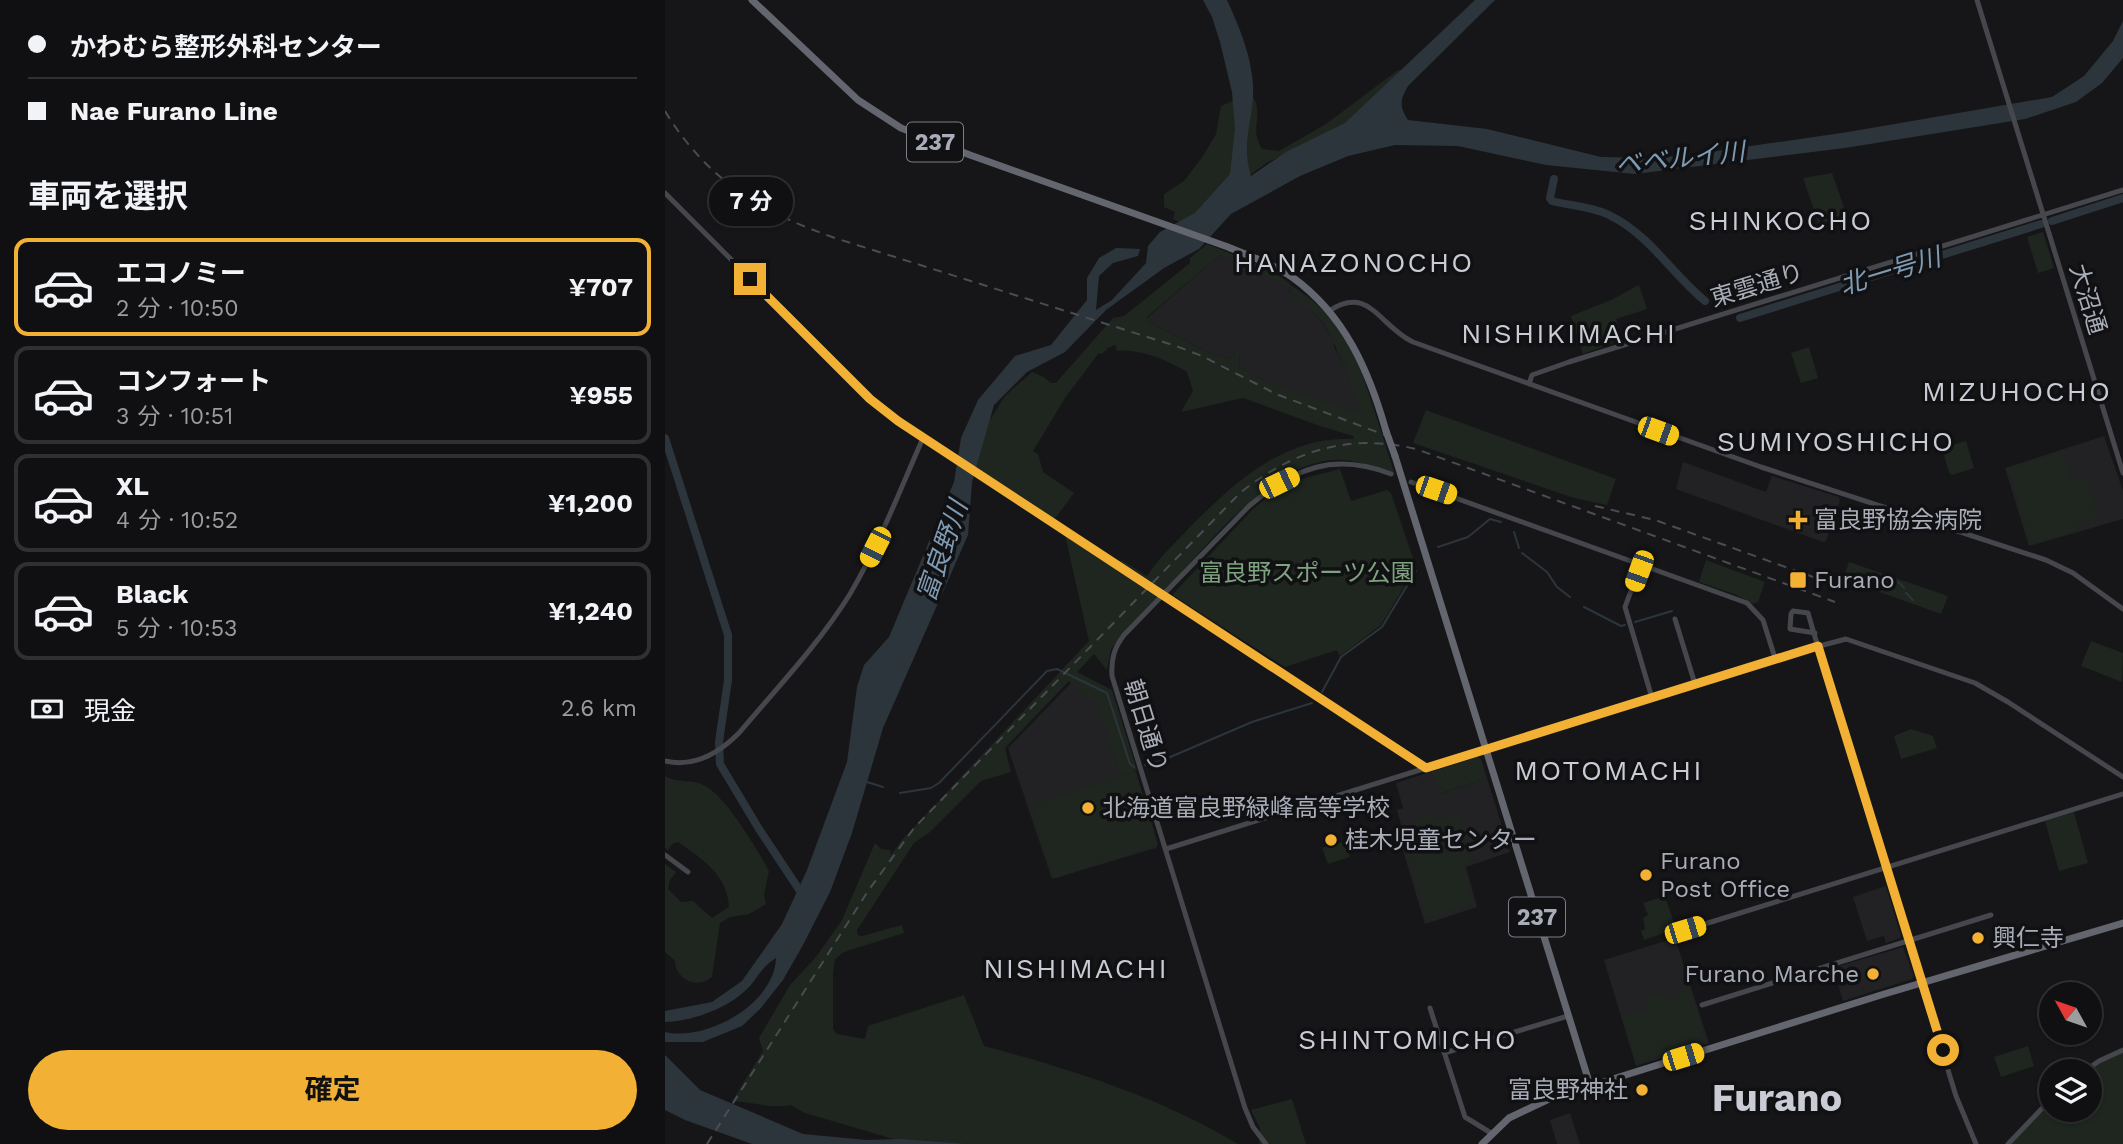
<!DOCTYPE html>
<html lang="ja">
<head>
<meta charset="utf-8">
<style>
	:root { --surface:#101012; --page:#19191b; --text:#f1f3f6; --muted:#9c9d9f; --line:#303032; --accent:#f2b134 }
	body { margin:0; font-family:"Work Sans","Noto Sans JP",sans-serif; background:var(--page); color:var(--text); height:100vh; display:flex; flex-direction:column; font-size:26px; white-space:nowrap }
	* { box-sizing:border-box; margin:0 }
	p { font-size:23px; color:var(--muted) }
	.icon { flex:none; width:38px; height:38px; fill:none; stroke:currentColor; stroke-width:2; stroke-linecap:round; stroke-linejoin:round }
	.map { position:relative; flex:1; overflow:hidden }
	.side { display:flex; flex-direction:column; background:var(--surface); width:665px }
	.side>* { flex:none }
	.guide { display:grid; align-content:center; height:154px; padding:0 28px; background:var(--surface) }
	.needle { width:46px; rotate:310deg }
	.controls { position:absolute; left:1374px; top:982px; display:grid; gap:14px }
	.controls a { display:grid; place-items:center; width:63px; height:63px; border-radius:50%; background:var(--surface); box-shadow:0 2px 5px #0004,0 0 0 2px var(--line); font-size:35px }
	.end { position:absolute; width:32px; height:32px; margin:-16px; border:9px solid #f2b134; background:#111; box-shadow:0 0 0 4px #111 }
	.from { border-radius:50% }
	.bubble { position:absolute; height:49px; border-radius:24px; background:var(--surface); box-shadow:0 2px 5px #0004,0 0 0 2px var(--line); font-size:23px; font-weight:700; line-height:49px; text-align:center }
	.car { position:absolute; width:21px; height:42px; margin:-21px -10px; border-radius:9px; box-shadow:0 0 5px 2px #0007; background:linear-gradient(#f5c518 24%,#345 0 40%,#f5c518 0 76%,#345 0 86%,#f5c518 0) }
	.guide b { display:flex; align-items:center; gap:24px; height:66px; font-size:26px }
	.guide b+b { border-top:2px solid var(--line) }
	.guide i { width:18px; height:18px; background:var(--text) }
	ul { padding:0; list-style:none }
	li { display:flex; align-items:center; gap:21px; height:98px; margin:0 14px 10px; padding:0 14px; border:4px solid var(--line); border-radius:14px }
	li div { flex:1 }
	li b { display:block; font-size:26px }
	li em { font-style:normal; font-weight:700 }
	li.current { border-color:var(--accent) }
	li>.icon { width:63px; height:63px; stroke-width:1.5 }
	h2 { padding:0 28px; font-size:32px; line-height:84px }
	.pay { display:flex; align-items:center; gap:18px; height:77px; padding:0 28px; font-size:26px }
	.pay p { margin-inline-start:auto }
	.button { display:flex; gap:14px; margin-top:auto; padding:14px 28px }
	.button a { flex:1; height:80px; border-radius:42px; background:var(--accent); color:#111; font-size:28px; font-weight:700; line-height:80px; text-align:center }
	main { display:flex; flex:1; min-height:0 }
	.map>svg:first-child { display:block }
</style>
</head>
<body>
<main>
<section class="side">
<div class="guide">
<b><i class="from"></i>かわむら整形外科センター</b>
<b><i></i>Nae Furano Line</b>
</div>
<h2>車両を選択</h2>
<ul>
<li class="current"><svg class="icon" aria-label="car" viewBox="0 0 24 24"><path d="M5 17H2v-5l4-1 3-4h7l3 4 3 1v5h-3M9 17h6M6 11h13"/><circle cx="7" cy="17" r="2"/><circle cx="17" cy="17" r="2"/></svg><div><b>エコノミー</b><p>2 分 · 10:50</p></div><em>¥707</em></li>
<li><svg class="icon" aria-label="car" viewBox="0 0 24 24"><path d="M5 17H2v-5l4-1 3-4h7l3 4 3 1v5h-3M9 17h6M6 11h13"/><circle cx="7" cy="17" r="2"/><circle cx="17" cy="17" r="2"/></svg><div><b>コンフォート</b><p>3 分 · 10:51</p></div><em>¥955</em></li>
<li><svg class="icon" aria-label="car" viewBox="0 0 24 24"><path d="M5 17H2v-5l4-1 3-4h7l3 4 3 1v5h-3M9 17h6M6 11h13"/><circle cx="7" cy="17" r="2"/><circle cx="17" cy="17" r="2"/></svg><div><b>XL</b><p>4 分 · 10:52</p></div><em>¥1,200</em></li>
<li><svg class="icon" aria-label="car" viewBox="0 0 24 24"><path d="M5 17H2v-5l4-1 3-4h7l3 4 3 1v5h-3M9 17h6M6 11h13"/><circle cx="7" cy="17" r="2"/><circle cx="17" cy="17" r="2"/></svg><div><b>Black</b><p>5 分 · 10:53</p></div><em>¥1,240</em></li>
</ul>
<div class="pay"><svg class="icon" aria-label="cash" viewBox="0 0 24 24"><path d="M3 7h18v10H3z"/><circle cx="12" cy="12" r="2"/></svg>現金<p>2.6 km</p></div>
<div class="button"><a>確定</a></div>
</section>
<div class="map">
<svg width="1458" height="1144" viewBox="0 0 1458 1144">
	<rect width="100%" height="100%" fill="#161618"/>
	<!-- built -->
	<path fill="#222225" d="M 555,255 L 621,285 L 622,281 L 626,285 L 624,292 L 634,297 L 634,302 L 643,306 L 658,323 L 669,341 L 669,347 L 678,363 L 684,367 L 683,376 L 695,408 L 687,412 L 584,375 L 584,372 L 574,368 L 575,352 L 572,350 L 565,359 L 556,355 L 552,357 L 482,321 L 482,318 Z
		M 1439,436 L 1458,491 L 1458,519 L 1364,546 L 1340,468 Z
		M 1018,462 L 1101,492 L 1107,476 L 1174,497 L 1175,500 L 1161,541 L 1158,542 L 1011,489 Z
		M 408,681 L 437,693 L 459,767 L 471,772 L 493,844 L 491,848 L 387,879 L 343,748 Z
		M 766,772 L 775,794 L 822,778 L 845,852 L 801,867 L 812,907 L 760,924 L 737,847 L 741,842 L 732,810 L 738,808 L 731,783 Z
		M 1221,886 L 1236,936 L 1235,938 L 1221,943 L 1219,936 L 1202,941 L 1188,897 Z
		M 1010,938 L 1044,1043 L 971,1066 L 939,960 Z
		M 1238,947 L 1249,976 L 1247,979 L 1178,1001 L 1168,968 Z
		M 905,1113 L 915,1144 L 892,1144 L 885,1120 Z"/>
	<!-- green -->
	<path fill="#1e261f" d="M 733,70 L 739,71 L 693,119 L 657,139 L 603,162 L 522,220 L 514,222 L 508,219 L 510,212 L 499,207 L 499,194 L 519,181 L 538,156 L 551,134 L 556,106 L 586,93 C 601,116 583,126 597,149 L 614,151 L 661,124 Z
		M 1167,173 L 1182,216 L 1154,225 L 1138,178 Z
		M 1378,232 L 1389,268 L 1373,273 L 1362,237 Z
		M 542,244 L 599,267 L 622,281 L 621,286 L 555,255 L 482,317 L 482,321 L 552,357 L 556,355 L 565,359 L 573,349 L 575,352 L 574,368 L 584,372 L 584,375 L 687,411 L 694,408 L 683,376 L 683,367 C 673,359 672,349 667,338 C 661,324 647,307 633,302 L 634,297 L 624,292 L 626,285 L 647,300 L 663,315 L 692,357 L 730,475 C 713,469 696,461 678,460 C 609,456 541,547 498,593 L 453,564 L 456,560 L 482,576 C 495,556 512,541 528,524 C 573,479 621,436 689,439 L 688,436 L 655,426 L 578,398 L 516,412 L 528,391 L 522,372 C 504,361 474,348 452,351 L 450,345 L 443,348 L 437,354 L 434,353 L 400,398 L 368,451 L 373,454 L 378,472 L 409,493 L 388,521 L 308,467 L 321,426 L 340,396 L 367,372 L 379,377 L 386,383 L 391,383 L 448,318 L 459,316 L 525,263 L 525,258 Z
		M 974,285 L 982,309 L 951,319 L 958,339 L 918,354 L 906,316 L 946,300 Z
		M 1144,347 L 1153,378 L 1136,383 L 1126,353 Z
		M 761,410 L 951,479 L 942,505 L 909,498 L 748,443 Z
		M 1301,441 L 1309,468 L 1287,475 L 1284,473 L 1277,448 Z
		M 1392,453 L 1401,459 L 1407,479 L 1420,475 L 1433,517 L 1421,521 L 1418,515 L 1421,524 L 1410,527 L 1410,531 L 1366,544 L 1343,469 Z
		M 675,469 L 686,501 L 722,490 L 726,493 L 751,567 L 716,625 L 675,656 L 672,650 L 620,667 L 509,596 L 508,594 L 587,510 L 605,495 L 636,479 Z
		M 400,535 L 493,597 L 446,649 L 442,670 L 429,654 L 412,672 L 447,690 L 472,770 L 456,775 L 448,752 L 443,749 L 441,743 L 445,729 L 439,726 L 431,699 L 425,700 L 404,681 L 340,748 L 346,772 L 316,781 L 265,832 L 249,843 L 192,930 L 193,935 L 197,936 L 237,925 L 239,933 L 179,952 L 170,959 L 168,973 L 168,1029 L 172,1034 L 200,1039 L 203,1026 L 299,995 L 319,1046 C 406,1069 495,1097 573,1144 L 273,1144 L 235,1141 L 140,1113 L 126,1105 C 107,1109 87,1102 67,1101 L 98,1051 L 94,1038 L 125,985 L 151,957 L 177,920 L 210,843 L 216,849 L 225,850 L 226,855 L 236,841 L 424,641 Z
		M 1041,560 L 1100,582 L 1093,602 L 1087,604 L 1072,595 L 1034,582 Z
		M 1184,562 L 1283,596 L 1276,614 L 1178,579 Z
		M 1426,641 L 1458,653 L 1457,682 L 1416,666 Z
		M 1246,729 L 1268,736 L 1272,748 L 1236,759 L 1229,736 Z
		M 813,757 L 816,759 L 822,778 L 774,794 L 766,772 Z
		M 470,773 L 492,844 L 491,846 L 391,878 L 388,877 L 368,813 L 372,803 Z
		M 0,776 C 13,784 29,778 42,787 C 63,800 92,849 104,871 L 99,895 L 101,904 L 84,914 L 65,917 L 55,923 L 47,977 C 33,990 10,979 10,961 L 0,952 L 0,864 L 11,872 L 5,880 L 3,889 L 16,902 L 28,901 L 47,918 L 64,907 C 62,874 38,860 13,842 L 7,844 L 3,850 L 0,848 Z
		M 1409,812 L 1423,863 L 1394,871 L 1380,821 Z
		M 767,814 L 769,821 L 793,814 L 799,833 L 797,835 L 806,863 L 798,865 L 809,904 L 762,918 L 740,847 L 752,825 L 750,819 Z
		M 680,841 L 685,857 L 663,864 L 657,848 Z
		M 1000,896 L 1010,926 L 1008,930 L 979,940 L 976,931 L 980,929 L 978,918 L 983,915 L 978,903 Z
		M 1024,986 L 1041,1041 L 971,1064 L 957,1017 L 983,1009 L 980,998 L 997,993 L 1007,1000 L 1019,988 Z
		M 1363,1046 L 1369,1066 L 1336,1077 L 1329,1057 Z
		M 1458,1050 L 1458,1144 L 1343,1144 L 1386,1099 L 1386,1110 L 1424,1110 L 1424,1071 L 1420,1071 Z
		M 627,1099 L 641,1144 L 594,1144 L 595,1128 L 586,1110 Z"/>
	<!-- water -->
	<path fill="#2c353c" d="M 538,0 L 562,0 C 574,26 586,55 588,84 C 590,116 575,141 586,176 L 621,152 L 680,123 L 810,0 L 830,0 L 743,86 C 735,100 734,106 743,120 L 822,129 L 936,157 L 988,158 L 1024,155 L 1183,132 L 1387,97 L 1419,76 L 1448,41 L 1458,21 L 1458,58 L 1437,83 L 1411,102 L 1360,119 L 1180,148 L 970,174 L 881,165 L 793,146 L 730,145 L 683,156 L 635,176 L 566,214 L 534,249 L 499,268 L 441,310 L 400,352 L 362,372 L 329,405 L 307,482 L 303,535 L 218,728 L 187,833 L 165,892 L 138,945 L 118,980 L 95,1009 L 77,1026 L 38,1042 L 0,1042 L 0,1032 C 42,1042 110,1003 111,958 C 99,965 93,976 85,986 C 65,1008 28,1021 0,1022 L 0,1011 L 47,1002 L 77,981 L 117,924 L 142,870 L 182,762 L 192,687 L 199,665 L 224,637 L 289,482 L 296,438 L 313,400 L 350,356 L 386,345 L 422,300 L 422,278 L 434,258 L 451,248 L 475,249 L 473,256 L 448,263 L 434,276 L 431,310 L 447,300 L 481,263 L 483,246 L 495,232 L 530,213 L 565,174 L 570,128 L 567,92 L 555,42 L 547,17 Z
		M 0,1055 L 35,1090 L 138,1134 L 202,1140 L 236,1139 L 301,1144 L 87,1144 L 20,1120 L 0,1110 Z"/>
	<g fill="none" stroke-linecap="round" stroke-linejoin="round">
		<!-- stream -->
		<path stroke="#2c353c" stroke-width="2" d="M 849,532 L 854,548
			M 773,547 L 803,537 L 825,519 L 836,522
			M 857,553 L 882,572 L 892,587 L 905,597
			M 1202,580 L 1207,585 L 1213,586 C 1223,579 1231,577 1239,588
			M 1241,593 L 1248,600
			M 919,607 L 956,626 L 960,625
			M 970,622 L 1007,611
			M 657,692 L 676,657 L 717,627 L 751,571
			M 480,765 L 496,761 L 587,722 L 647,703
			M 202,782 L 218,787
			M 235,793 L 266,788 L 274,783 L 382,671 L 392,669 L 442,693 L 465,764 L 469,767"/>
		<!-- river -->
		<path stroke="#2c353c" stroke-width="8" d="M 889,179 L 885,198 L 887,201 C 905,206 926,206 944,215 C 984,234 1007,274 1040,301
			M 1387,221 L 1458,198
			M 1075,318 L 1376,224
			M 0,438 L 63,635 L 63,680 L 54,742 L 55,764 L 94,829 L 139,897"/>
		<!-- secondary -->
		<path stroke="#45474d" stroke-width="5" d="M 1312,0 L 1458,473
			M 0,193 L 194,388 L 222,413 L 761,768 L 1110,658 L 1181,639 L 1310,683 L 1343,702 L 1458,777
			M 664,311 C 704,284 714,326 748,342 L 1096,467 L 1381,560 L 1408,573 L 1458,609
			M 864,384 L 867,375 L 904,362 L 1458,190
			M 746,482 L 1082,603 L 1098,620 L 1110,658
			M 976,564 L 960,607 L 987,698
			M 1010,619 L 1030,684
			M 1150,633 L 1125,629 L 1126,614 L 1128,611 L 1143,613 L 1155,654 L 1291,1096 L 1311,1144
			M 0,761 C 29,768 54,753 74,733 C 112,688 154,644 185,594 C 214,545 235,490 258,438
			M 501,849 L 761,768
			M 0,855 L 23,872
			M 1014,932 L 1458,794
			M 1037,1005 L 1326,915
			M 765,1008 L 800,1117 L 826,1133
			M 779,1053 L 903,1016
			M 1420,1071 L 1434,1061 L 1458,1050
			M 601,1144 L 588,1127 L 580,1108 L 447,676 C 446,659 449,648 459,635 L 584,506 C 629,468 669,452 726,474
			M 1343,1144 L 1386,1099"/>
		<!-- highway -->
		<path stroke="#63666e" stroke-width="7" d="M 87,0 L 193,100 L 236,128 L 305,155 L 563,247 C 585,256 608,264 627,277 C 680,315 704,371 721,431
			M 730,456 L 925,1085
			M 817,1144 L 844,1118 L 884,1099 L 1216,995 L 1458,923"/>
		<!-- rail -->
		<path stroke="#4a4c52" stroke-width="2" stroke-dasharray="9 7" stroke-linecap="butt" d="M 0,111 C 42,180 96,212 170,238 L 511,346 L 537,356 L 611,394 L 728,438
			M 930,506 L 990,520 L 1176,587
			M 42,1144 L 203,891 L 249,828 L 576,492 C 630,450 684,433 751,449 L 1170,602"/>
		<!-- highway-bridge -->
		<path stroke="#63666e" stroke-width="7" d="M 721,431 L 730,456"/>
	</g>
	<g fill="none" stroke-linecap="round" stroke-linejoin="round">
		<!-- route -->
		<path stroke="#f2b134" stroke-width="9" d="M 85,279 L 205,399 L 233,421 L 761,768 L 1153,646 L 1278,1050"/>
	</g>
	<!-- markers -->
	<g fill="#f2b134" stroke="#111113" stroke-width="2.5">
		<path d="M1129.5 509.5h7v7h7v7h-7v7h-7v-7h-7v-7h7z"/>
		<rect x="1124" y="571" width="18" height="18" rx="3.5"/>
		<circle cx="423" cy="808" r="7"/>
		<circle cx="666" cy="840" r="7"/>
		<circle cx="981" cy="875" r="7"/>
		<circle cx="1313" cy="938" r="7"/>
		<circle cx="1208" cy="974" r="7"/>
		<circle cx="977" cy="1090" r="7"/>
	</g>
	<g text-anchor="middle" stroke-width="7" stroke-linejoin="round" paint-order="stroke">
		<!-- shield labels -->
		<g fill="#111113" stroke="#7b7e86" stroke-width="2">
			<rect x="242" y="122.5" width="56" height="39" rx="5"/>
			<rect x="844" y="897.5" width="56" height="39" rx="5"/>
		</g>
		<g font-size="23" font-weight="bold" fill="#a8adb8">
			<text x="270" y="150">237</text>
			<text x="872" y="925">237</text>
		</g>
		<!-- street labels -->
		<g font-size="24" fill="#a8adb8" stroke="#111113">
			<text transform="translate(1092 285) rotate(-17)" y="8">東雲通り</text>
			<text transform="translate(1423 299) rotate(73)" y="8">大沼通</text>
			<text transform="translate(481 726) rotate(73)" y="8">朝日通り</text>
		</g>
		<!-- poi labels -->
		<g font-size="24" fill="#a8adb8" stroke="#111113" text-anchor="start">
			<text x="1149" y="528">富良野協会病院</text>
			<text x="1149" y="588">Furano</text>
			<text x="437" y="816">北海道富良野緑峰高等学校</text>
			<text x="680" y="848">桂木児童センター</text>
			<text x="995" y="869">Furano<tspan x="995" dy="28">Post Office</tspan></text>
			<text x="1327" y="946">興仁寺</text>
			<text x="1194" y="982" text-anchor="end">Furano Marche</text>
			<text x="963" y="1098" text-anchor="end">富良野神社</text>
		</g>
		<!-- park labels -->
		<g font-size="24" fill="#7fa381" stroke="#111113">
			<text x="642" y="581">富良野スポーツ公園</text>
		</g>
		<!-- water labels -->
		<g font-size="26" font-style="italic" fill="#7f9bb3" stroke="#111113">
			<text transform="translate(1015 158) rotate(-6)" y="9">ベベルイ川</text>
			<text transform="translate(1225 271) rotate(-17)" y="9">北一号川</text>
			<text transform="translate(277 551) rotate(-71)" y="9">富良野川</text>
		</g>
		<!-- quarter labels -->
		<g font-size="28" letter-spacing="2" fill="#c9ccd4" stroke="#111113">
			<text x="1116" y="230">SHINKOCHO</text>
			<text x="689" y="272">HANAZONOCHO</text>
			<text x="904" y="343">NISHIKIMACHI</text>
			<text x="1352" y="401">MIZUHOCHO</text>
			<text x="1171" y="451">SUMIYOSHICHO</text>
			<text x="944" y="780">MOTOMACHI</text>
			<text x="411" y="978">NISHIMACHI</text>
			<text x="743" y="1049">SHINTOMICHO</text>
		</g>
		<!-- town labels -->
		<g font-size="38" font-weight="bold" fill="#c9ccd4" stroke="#111113">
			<text x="1112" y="1111">Furano</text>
		</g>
	</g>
</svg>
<div class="controls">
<a><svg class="needle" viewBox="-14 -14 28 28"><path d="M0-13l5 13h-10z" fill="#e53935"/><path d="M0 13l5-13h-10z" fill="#9c9d9f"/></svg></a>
<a><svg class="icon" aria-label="layers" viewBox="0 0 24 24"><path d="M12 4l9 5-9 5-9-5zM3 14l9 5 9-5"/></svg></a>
</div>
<i class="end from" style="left:1278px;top:1050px"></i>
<i class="end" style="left:85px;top:279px"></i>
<div class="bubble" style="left:44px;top:177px;width:84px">7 分</div>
<i class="car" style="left:993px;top:431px;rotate:110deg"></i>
<i class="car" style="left:614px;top:483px;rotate:64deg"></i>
<i class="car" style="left:771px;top:490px;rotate:109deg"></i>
<i class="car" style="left:210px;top:547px;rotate:207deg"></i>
<i class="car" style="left:974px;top:571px;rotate:200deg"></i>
<i class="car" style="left:1020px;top:930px;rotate:73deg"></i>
<i class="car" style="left:1018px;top:1057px;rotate:73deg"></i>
</div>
</main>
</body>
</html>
